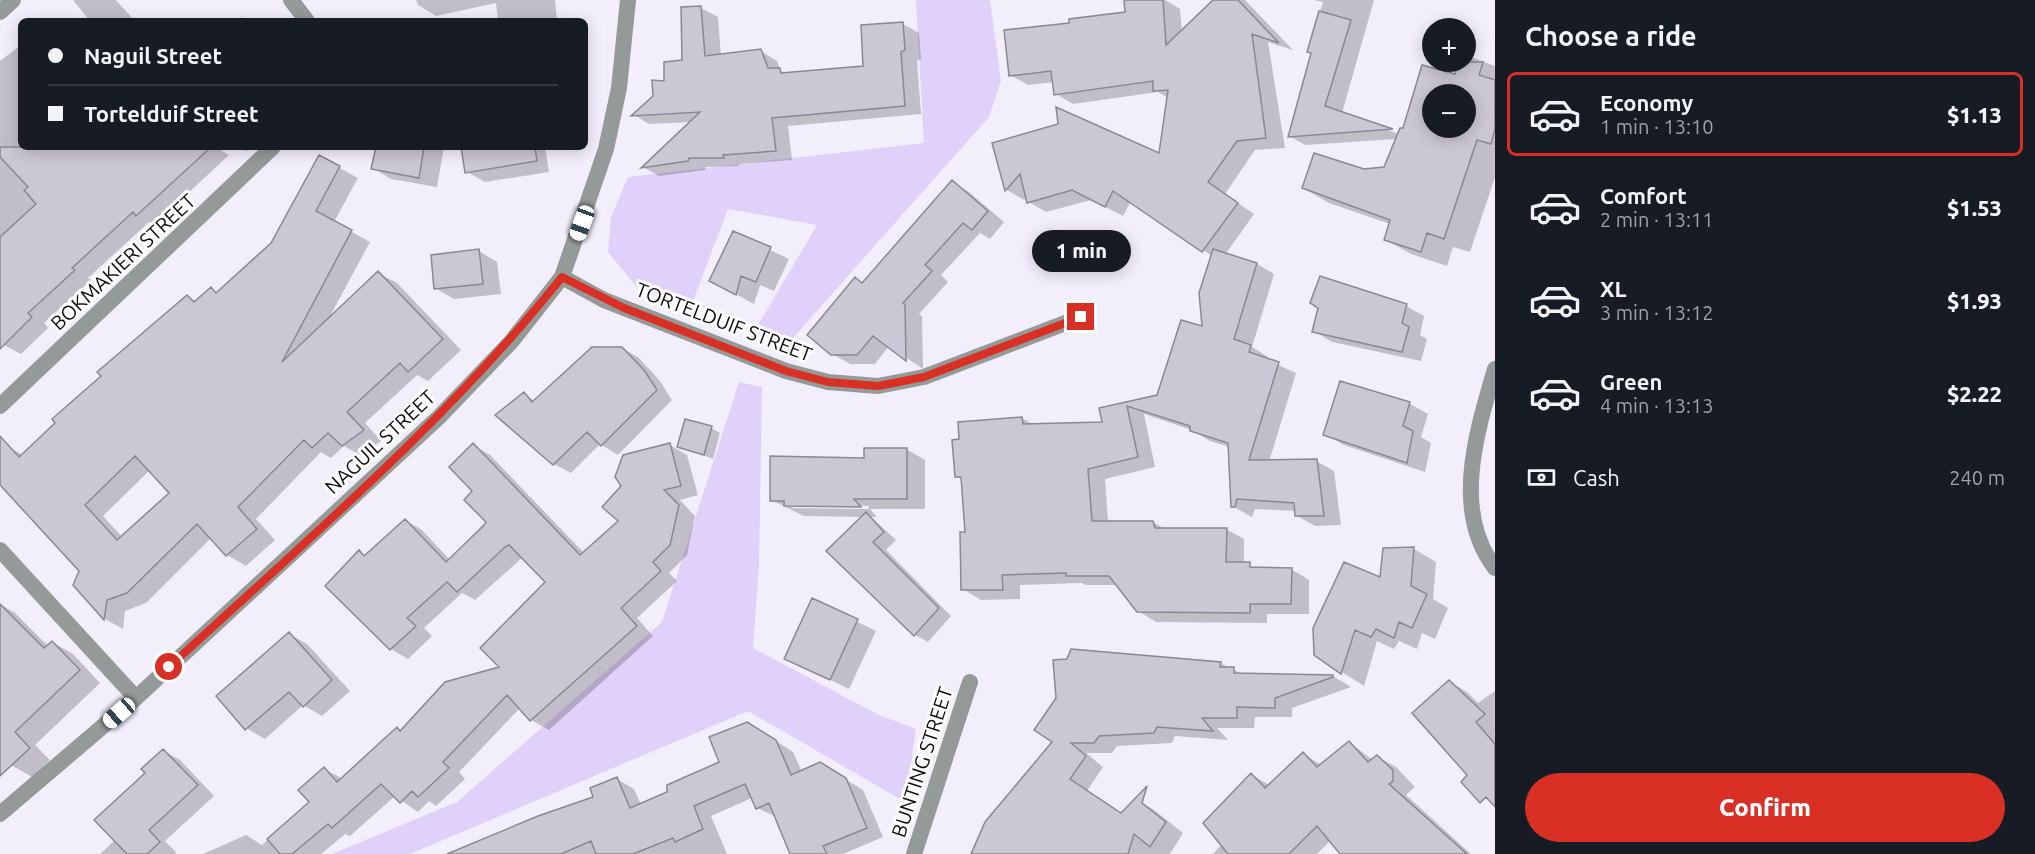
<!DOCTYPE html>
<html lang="en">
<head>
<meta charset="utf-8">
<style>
	:root { --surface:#171b24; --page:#20242c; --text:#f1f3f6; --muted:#9ea1a6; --line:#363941; --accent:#d93025 }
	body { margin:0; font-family:Ubuntu,sans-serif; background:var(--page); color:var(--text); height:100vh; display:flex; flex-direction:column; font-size:22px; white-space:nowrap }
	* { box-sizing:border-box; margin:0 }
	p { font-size:20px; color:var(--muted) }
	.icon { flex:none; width:33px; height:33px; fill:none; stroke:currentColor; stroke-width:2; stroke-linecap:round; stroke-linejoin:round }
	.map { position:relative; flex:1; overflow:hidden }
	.side { display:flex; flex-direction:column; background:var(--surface); width:540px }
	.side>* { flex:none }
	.guide { position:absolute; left:18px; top:18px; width:570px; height:132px; border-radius:9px; box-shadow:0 3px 15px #0003; display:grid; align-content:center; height:132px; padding:0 30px; background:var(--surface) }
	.controls { position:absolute; left:1422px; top:18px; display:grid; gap:12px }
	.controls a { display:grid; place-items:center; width:54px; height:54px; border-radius:50%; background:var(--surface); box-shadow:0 3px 15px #0003; font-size:30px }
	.end { position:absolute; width:27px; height:27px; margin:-14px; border:8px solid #d93025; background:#fff; box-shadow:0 0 0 3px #fff }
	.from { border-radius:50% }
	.bubble { position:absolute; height:42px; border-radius:21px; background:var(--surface); box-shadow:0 3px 15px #0003; font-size:20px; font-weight:800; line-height:42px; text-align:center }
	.car { position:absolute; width:18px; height:36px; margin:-18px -9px; border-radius:8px; box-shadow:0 0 4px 2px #0007; background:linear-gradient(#fff 24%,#345 0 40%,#fff 0 76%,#345 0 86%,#fff 0) }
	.guide b { display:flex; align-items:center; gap:21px; height:57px; font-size:22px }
	.guide b+b { border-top:2px solid var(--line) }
	.guide i { width:15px; height:15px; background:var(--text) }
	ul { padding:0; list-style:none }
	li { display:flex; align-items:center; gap:18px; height:84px; margin:0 12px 9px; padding:0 18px; border:3px solid transparent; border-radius:9px }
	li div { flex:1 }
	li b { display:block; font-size:22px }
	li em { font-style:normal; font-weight:800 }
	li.active { border-color:var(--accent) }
	li>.icon { width:54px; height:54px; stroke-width:1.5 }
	h2 { padding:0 30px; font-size:27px; line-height:72px }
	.pay { display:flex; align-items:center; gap:15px; height:66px; padding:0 30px; font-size:22px }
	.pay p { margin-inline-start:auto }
	.button { display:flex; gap:12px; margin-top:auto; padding:12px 30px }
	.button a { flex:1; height:69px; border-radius:36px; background:var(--accent); color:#fff; font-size:24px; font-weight:800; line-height:69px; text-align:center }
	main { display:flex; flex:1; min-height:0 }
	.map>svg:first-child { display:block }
</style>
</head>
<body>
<main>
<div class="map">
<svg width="1495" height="854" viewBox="0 0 1495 854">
	<rect width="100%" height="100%" fill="#f3eefc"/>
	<!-- green -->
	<path fill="#e0d1fb" d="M 916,0 L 990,0 L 1001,81 L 989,117 L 785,347 L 754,332 L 817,225 L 728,209 L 690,309 L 635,285 L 608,252 L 611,217 L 628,177 L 924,143 Z
		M 739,382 L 762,387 L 759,564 L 753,648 L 879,715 L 916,729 L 905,802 L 748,711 L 410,854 L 332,854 L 457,802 L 662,622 Z"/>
	<!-- shadow -->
	<path fill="#0003" fill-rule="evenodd" d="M 73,0 L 116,0 L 135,21 L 90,21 Z
		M 416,0 L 555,0 L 557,21 L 498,21 L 496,3 L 436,16 L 418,5 Z
		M 1140,0 L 1165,0 L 1180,9 L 1182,32 L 1215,0 L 1245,0 L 1293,50 L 1268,42 L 1285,148 L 1255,150 L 1225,194 L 1254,214 L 1225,255 L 1257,264 L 1274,274 L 1252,347 L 1268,357 L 1267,360 L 1296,373 L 1269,462 L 1316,461 L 1334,471 L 1341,525 L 1315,526 L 1297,516 L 1296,511 L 1255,509 L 1252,517 L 1250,516 L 1232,506 L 1230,447 L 1210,441 L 1192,430 L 1144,414 L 1155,467 L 1105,479 L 1108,522 L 1153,522 L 1165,529 L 1226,529 L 1244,539 L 1244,564 L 1259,569 L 1291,569 L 1309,580 L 1309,614 L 1267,614 L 1267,623 L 1156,622 L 1138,611 L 1118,585 L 1086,585 L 1081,583 L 1020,585 L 1020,599 L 981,600 L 963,589 L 967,533 L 963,480 L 956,476 L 1022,418 L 1034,425 L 1104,424 L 1101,409 L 1158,397 L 1204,328 L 1212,256 L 1131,201 L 1123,216 L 1091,200 L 1046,212 L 1029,202 L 1027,196 L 1024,200 L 1007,190 L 994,144 L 1160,155 L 1168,98 L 1158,92 L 1073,104 L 1056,94 L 1054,82 L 1028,85 L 1010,75 L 1071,24 L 1127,13 Z
		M 1314,0 L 1374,0 L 1342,113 L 1399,134 L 1404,132 L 1423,67 L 1456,76 L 1460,62 L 1466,62 L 1466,55 L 1495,66 L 1495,177 L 1470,252 L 1453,247 L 1447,266 L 1411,254 L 1386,240 L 1390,224 L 1329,203 L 1303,188 L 1385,169 L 1397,139 L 1305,145 L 1289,136 L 1313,53 L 1308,51 L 1323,2 ZM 1432,94 L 1466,94 L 1466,128 L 1432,128 Z
		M 701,8 L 718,17 L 721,56 L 761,51 L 777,61 L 781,71 L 786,74 L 865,68 L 903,24 L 919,33 L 921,59 L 917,61 L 921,114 L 788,126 L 792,160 L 739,164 L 739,166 L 706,167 L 705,170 L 659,176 L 643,167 L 691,122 L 649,124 L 634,115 L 655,97 L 684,61 Z
		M 242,17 L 249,21 L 238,21 Z
		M 21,45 L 21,147 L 215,147 L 229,155 L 154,225 L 149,222 L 88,278 L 91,280 L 44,323 L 48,328 L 21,354 L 0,343 L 0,61 Z
		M 227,147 L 244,147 L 248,151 Z
		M 379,147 L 444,147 L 437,187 L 391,179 L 373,168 Z
		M 463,147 L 545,147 L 549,172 L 485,182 L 467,172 Z
		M 319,157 L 358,178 L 334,222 L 370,242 L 329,318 L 378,273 L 397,283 L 461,350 L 428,381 L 417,375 L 365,423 L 381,441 L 362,456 L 344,446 L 331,458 L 321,452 L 256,519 L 275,540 L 246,566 L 227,555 L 211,538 L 146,603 L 125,611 L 123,629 L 105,619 L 74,585 L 81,571 L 0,483 L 0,453 L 7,446 L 23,455 L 187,296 L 197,302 L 211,289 L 218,293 L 273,244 ZM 150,470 L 171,493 L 122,537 L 103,516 Z
		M 952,182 L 969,192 L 1004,222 L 990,239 L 980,233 L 941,275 L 948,282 L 919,314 L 922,316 L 923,369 L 889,346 L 875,364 L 850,364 L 832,354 L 855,279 L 863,283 Z
		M 734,233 L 789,259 L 774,291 L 760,285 L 754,304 L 730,291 Z
		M 479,251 L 497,262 L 501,294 L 454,299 L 435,288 Z
		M 1406,306 L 1424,316 L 1420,335 L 1427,339 L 1421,361 L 1332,342 L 1314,331 Z
		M 622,348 L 639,358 L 660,381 L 672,400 L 618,455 L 600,444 L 571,473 L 554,464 L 524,394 L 535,401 Z
		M 1341,382 L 1410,404 L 1428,414 L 1421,437 L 1431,443 L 1425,472 L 1344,445 L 1325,434 Z
		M 711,428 L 720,433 L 713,459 L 679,446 Z
		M 473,445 L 490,455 L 584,553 L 621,521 L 670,445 L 687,455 L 698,495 L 680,500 L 695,516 L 687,555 L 669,573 L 677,581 L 637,618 L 653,636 L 549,730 L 531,720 L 520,708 L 459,772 L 465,779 L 436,806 L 429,801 L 418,812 L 395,796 L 350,836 L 345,834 L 321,854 L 203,854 L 246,835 L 262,845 L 311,802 L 324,769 L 343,779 L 397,729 L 401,731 L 502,667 L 547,582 L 523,557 L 475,600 L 462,593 L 424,628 L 432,636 L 408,659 L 391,649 L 359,552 L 366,556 L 405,520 L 422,530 L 450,560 L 488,522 L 474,491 Z
		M 906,449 L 925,460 L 925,509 L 870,509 L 877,517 L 871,517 L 896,540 L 886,550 L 951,616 L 928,642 L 915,635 L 828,551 L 863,517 L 804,516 L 771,500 L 865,459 ZM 788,504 L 869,506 L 869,509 L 792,508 Z
		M 1385,549 L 1414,549 L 1436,562 L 1433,599 L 1448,608 L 1435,639 L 1422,633 L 1417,649 L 1399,641 L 1394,649 L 1377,641 L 1364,686 L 1315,655 L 1381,579 Z
		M 813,600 L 876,631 L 849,689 L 786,658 Z
		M 0,604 L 15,613 L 48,646 L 52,642 L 73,654 L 100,683 L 35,745 L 50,760 L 32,777 L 11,765 L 0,765 Z
		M 289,634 L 307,644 L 350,691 L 322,716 L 303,705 L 265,739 L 246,728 Z
		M 1220,663 L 1245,675 L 1333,676 L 1351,687 L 1292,708 L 1292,717 L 1255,717 L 1254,728 L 1217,728 L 1228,740 L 1175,736 L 1172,743 L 1117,746 L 1112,753 L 1086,753 L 1103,767 L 1087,791 L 1122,814 L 1136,799 L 1154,810 L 1183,833 L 1170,854 L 971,854 L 986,823 L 1055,742 Z
		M 1450,682 L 1467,692 L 1478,703 L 1495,691 L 1495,795 L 1477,785 Z
		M 764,733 L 793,752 L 802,772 L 820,764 L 863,790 L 883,837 L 843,854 L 792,854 L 776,817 L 757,808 L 752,798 L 711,816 L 727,854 L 448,854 L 595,798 L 617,779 L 634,789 L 641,805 L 669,793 L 721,763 Z
		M 1350,743 L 1373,760 L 1378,757 L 1396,767 L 1415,787 L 1406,795 L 1471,854 L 1342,854 L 1331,840 L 1317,854 L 1213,854 L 1222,844 L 1252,775 L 1269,785 L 1303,754 L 1322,765 Z
		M 163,751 L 180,760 L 214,796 L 165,841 L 176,852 L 175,854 L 100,854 L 115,840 L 147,773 Z"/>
	<!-- building -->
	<path fill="#ccc7d5" stroke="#8b8794" stroke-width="1.5" fill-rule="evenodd" d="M 1124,0 L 1163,0 L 1166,45 L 1213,0 L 1238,0 L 1279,43 L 1252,34 L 1266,138 L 1237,141 L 1208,182 L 1238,203 L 1202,252 L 1113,191 L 1105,207 L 1072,190 L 1027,203 L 1020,174 L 1005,191 L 992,143 L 1058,124 L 1056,107 L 1159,153 L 1168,90 L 1153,91 L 1153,81 L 1054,95 L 1051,71 L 1009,76 L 1004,30 L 1069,23 L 1069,19 L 1125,12 Z
		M 701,6 L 705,56 L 761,49 L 768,68 L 780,68 L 781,73 L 863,66 L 861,25 L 903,22 L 905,50 L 901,52 L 905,106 L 772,118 L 776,151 L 723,155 L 724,158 L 689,158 L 688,161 L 641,168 L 700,112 L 631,116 L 653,96 L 652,80 L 664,81 L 664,62 L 682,60 L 681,7 Z
		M 1319,11 L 1351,20 L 1325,106 L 1393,129 L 1288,137 L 1311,53 L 1307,52 Z
		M 1458,62 L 1483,62 L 1479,75 L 1495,80 L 1495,129 L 1491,144 L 1477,140 L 1444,239 L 1427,233 L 1421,252 L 1384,240 L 1390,220 L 1302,188 L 1314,153 L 1364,169 L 1384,167 L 1400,128 L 1403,128 L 1422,65 L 1455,74 ZM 1432,94 L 1466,94 L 1466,128 L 1432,128 Z
		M 0,147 L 211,147 L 136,216 L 133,212 L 72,268 L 75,270 L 28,313 L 32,317 L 0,349 L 0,237 L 36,204 L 24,190 L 28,187 L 0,157 Z
		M 376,147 L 424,147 L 419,178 L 371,169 Z
		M 461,147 L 535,147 L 537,161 L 465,173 Z
		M 319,155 L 340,166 L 316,211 L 352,230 L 282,362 L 378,271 L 443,339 L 408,372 L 400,363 L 347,412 L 364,430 L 342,446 L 328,433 L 312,448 L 304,440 L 238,507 L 257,529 L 226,556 L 197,524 L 127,593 L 107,600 L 104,620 L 73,585 L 79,571 L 0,485 L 0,436 L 19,457 L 55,423 L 52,419 L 101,376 L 97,372 L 187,295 L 194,302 L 211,287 L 216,293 L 271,243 ZM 135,456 L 169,493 L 117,540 L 85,505 Z
		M 952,180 L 988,211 L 972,230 L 963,223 L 925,265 L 932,271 L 903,303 L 905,305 L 906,361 L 873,336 L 857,355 L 831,355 L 807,335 L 855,277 L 862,283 Z
		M 733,231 L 771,247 L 756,282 L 741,276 L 736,295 L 709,281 Z
		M 479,249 L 483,284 L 434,289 L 431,255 Z
		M 1213,249 L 1257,263 L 1234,339 L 1251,345 L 1249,352 L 1279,362 L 1249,460 L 1317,459 L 1324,516 L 1295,516 L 1294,503 L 1237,499 L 1235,507 L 1231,507 L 1228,443 L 1190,431 L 1190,426 L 1127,406 L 1138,457 L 1088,469 L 1092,521 L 1153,521 L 1155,528 L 1227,528 L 1226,562 L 1250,562 L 1250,567 L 1292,568 L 1291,604 L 1250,604 L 1250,613 L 1137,612 L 1109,576 L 1066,576 L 1066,573 L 1002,575 L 1003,590 L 961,590 L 960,532 L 965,532 L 961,477 L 955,477 L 952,440 L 959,439 L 958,422 L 1022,417 L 1023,424 L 1102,422 L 1099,408 L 1157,395 L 1181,320 L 1202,326 L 1199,293 Z
		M 1320,276 L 1407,304 L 1402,323 L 1409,327 L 1402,352 L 1312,332 L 1318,308 L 1310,303 Z
		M 592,347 L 622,347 L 644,370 L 657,390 L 601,446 L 587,432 L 553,465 L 495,415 L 524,392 L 532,402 Z
		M 1340,381 L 1410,402 L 1403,426 L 1413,431 L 1407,463 L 1323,435 Z
		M 685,419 L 712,426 L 704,455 L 677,447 Z
		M 473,443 L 580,555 L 618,521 L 602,507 L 621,486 L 615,477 L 623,455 L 670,443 L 681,486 L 664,490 L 679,505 L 670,545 L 653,562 L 661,571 L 621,608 L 637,626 L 530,721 L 507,695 L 443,762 L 449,768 L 418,797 L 412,791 L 400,803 L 381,784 L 332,828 L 328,824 L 292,854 L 280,854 L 267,839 L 309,802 L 298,790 L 324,767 L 337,782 L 397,727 L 400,731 L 445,682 L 499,667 L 480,648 L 545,582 L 509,545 L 505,547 L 457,592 L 447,582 L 407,618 L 416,626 L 390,650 L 325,586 L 359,550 L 364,556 L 405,519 L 446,562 L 484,525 L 486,522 L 464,500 L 472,491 L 449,467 Z
		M 864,448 L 907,448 L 907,499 L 854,499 L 861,507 L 784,506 L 784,501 L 770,501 L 770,456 L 864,458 Z
		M 866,512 L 884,532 L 873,542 L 939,608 L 914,636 L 826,551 Z
		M 1414,547 L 1411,586 L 1427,594 L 1412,628 L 1399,622 L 1394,638 L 1376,629 L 1371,637 L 1355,630 L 1341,674 L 1314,655 L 1313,628 L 1344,562 L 1380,577 L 1383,548 Z
		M 812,598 L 858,619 L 830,680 L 784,659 Z
		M 0,604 L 44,648 L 52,641 L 80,670 L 15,732 L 30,748 L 0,776 Z
		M 289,632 L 332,680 L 303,707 L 289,692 L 245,730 L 216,696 Z
		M 1071,649 L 1221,662 L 1220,667 L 1234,667 L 1234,673 L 1333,675 L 1333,677 L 1275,698 L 1275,708 L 1237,707 L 1237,718 L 1202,718 L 1213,731 L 1157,727 L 1154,733 L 1099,736 L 1094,743 L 1071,743 L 1086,756 L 1070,779 L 1121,813 L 1147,786 L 1142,803 L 1166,822 L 1150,847 L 1134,834 L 1128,854 L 971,854 L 985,822 L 1052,742 L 1034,730 L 1056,698 L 1053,660 L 1067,659 Z
		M 1449,680 L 1485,714 L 1476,722 L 1495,744 L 1495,807 L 1486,797 L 1480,803 L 1461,782 L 1467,775 L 1412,713 Z
		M 747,722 L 776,740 L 791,775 L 820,762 L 846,778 L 867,828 L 823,846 L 827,854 L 790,854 L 769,803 L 756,809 L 745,784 L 694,806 L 703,829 L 675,842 L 673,838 L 633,854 L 596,854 L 591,841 L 561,854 L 447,854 L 538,816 L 593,797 L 590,788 L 617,777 L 630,808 L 667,792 L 667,785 L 719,762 L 709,737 Z
		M 1349,741 L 1368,762 L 1377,755 L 1393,770 L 1393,781 L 1389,784 L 1467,854 L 1340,854 L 1317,826 L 1289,854 L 1228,854 L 1203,823 L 1251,773 L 1265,788 L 1303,752 L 1317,767 Z
		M 163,749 L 198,785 L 149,830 L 160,842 L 147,854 L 127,854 L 94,820 L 145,773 L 141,769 Z"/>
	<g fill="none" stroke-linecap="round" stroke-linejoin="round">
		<!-- minor -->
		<path stroke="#949a97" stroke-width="16" d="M 291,0 L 307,21
			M 0,12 L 13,0
			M 562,277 L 604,300 L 786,371 L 828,382 L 878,386 L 924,377 L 1081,317
			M 1495,369 C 1477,431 1451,511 1495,568
			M 0,406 L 273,147
			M 0,550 L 136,698
			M 0,814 L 136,698 L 439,417 L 511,342 L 562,277 L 606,149 L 619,88 L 628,0
			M 914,854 L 970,682"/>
	</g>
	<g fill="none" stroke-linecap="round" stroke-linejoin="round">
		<!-- route -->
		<path stroke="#d93025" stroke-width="8" d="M 169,667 C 305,542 447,421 562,277 L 624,308 L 786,371 L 828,382 L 878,386 L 924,377 L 1081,317"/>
	</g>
	<g text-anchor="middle" stroke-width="6" stroke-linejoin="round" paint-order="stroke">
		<!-- street labels -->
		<g font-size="20" fill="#0d0b10" stroke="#fff">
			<text transform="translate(123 262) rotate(-43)" y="7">BOKMAKIERI STREET</text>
			<text transform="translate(724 322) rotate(21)" y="7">TORTELDUIF STREET</text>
			<text transform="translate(380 442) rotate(-43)" y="7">NAGUIL STREET</text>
			<text transform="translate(922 762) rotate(-72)" y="7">BUNTING STREET</text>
		</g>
	</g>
</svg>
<div class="controls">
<a>+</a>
<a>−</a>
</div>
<i class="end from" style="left:169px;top:667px"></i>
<i class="end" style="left:1081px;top:317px"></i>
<div class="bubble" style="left:1032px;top:230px;width:99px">1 min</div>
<i class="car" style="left:582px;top:223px;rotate:200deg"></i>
<i class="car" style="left:119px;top:713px;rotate:229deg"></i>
<div class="guide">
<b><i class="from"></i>Naguil Street</b>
<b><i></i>Tortelduif Street</b>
</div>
</div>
<section class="side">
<h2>Choose a ride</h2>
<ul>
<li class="active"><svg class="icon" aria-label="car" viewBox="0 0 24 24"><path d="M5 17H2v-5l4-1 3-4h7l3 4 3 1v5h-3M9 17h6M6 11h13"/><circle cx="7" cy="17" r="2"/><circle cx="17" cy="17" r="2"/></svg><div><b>Economy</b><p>1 min · 13:10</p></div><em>$1.13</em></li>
<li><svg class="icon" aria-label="car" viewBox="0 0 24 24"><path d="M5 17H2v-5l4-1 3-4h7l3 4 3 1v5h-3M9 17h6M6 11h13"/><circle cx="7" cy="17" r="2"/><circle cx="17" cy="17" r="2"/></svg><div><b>Comfort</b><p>2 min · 13:11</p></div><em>$1.53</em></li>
<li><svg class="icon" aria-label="car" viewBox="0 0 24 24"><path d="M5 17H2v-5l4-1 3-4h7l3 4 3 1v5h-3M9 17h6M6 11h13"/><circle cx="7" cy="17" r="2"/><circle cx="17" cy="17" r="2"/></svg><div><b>XL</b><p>3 min · 13:12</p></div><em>$1.93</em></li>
<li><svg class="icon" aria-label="car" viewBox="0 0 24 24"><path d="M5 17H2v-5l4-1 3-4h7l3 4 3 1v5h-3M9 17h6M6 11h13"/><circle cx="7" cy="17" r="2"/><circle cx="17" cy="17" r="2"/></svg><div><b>Green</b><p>4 min · 13:13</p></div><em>$2.22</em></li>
</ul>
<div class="pay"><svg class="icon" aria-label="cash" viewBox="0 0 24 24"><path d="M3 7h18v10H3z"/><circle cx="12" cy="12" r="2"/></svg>Cash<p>240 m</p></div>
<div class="button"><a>Confirm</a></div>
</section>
</main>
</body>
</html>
